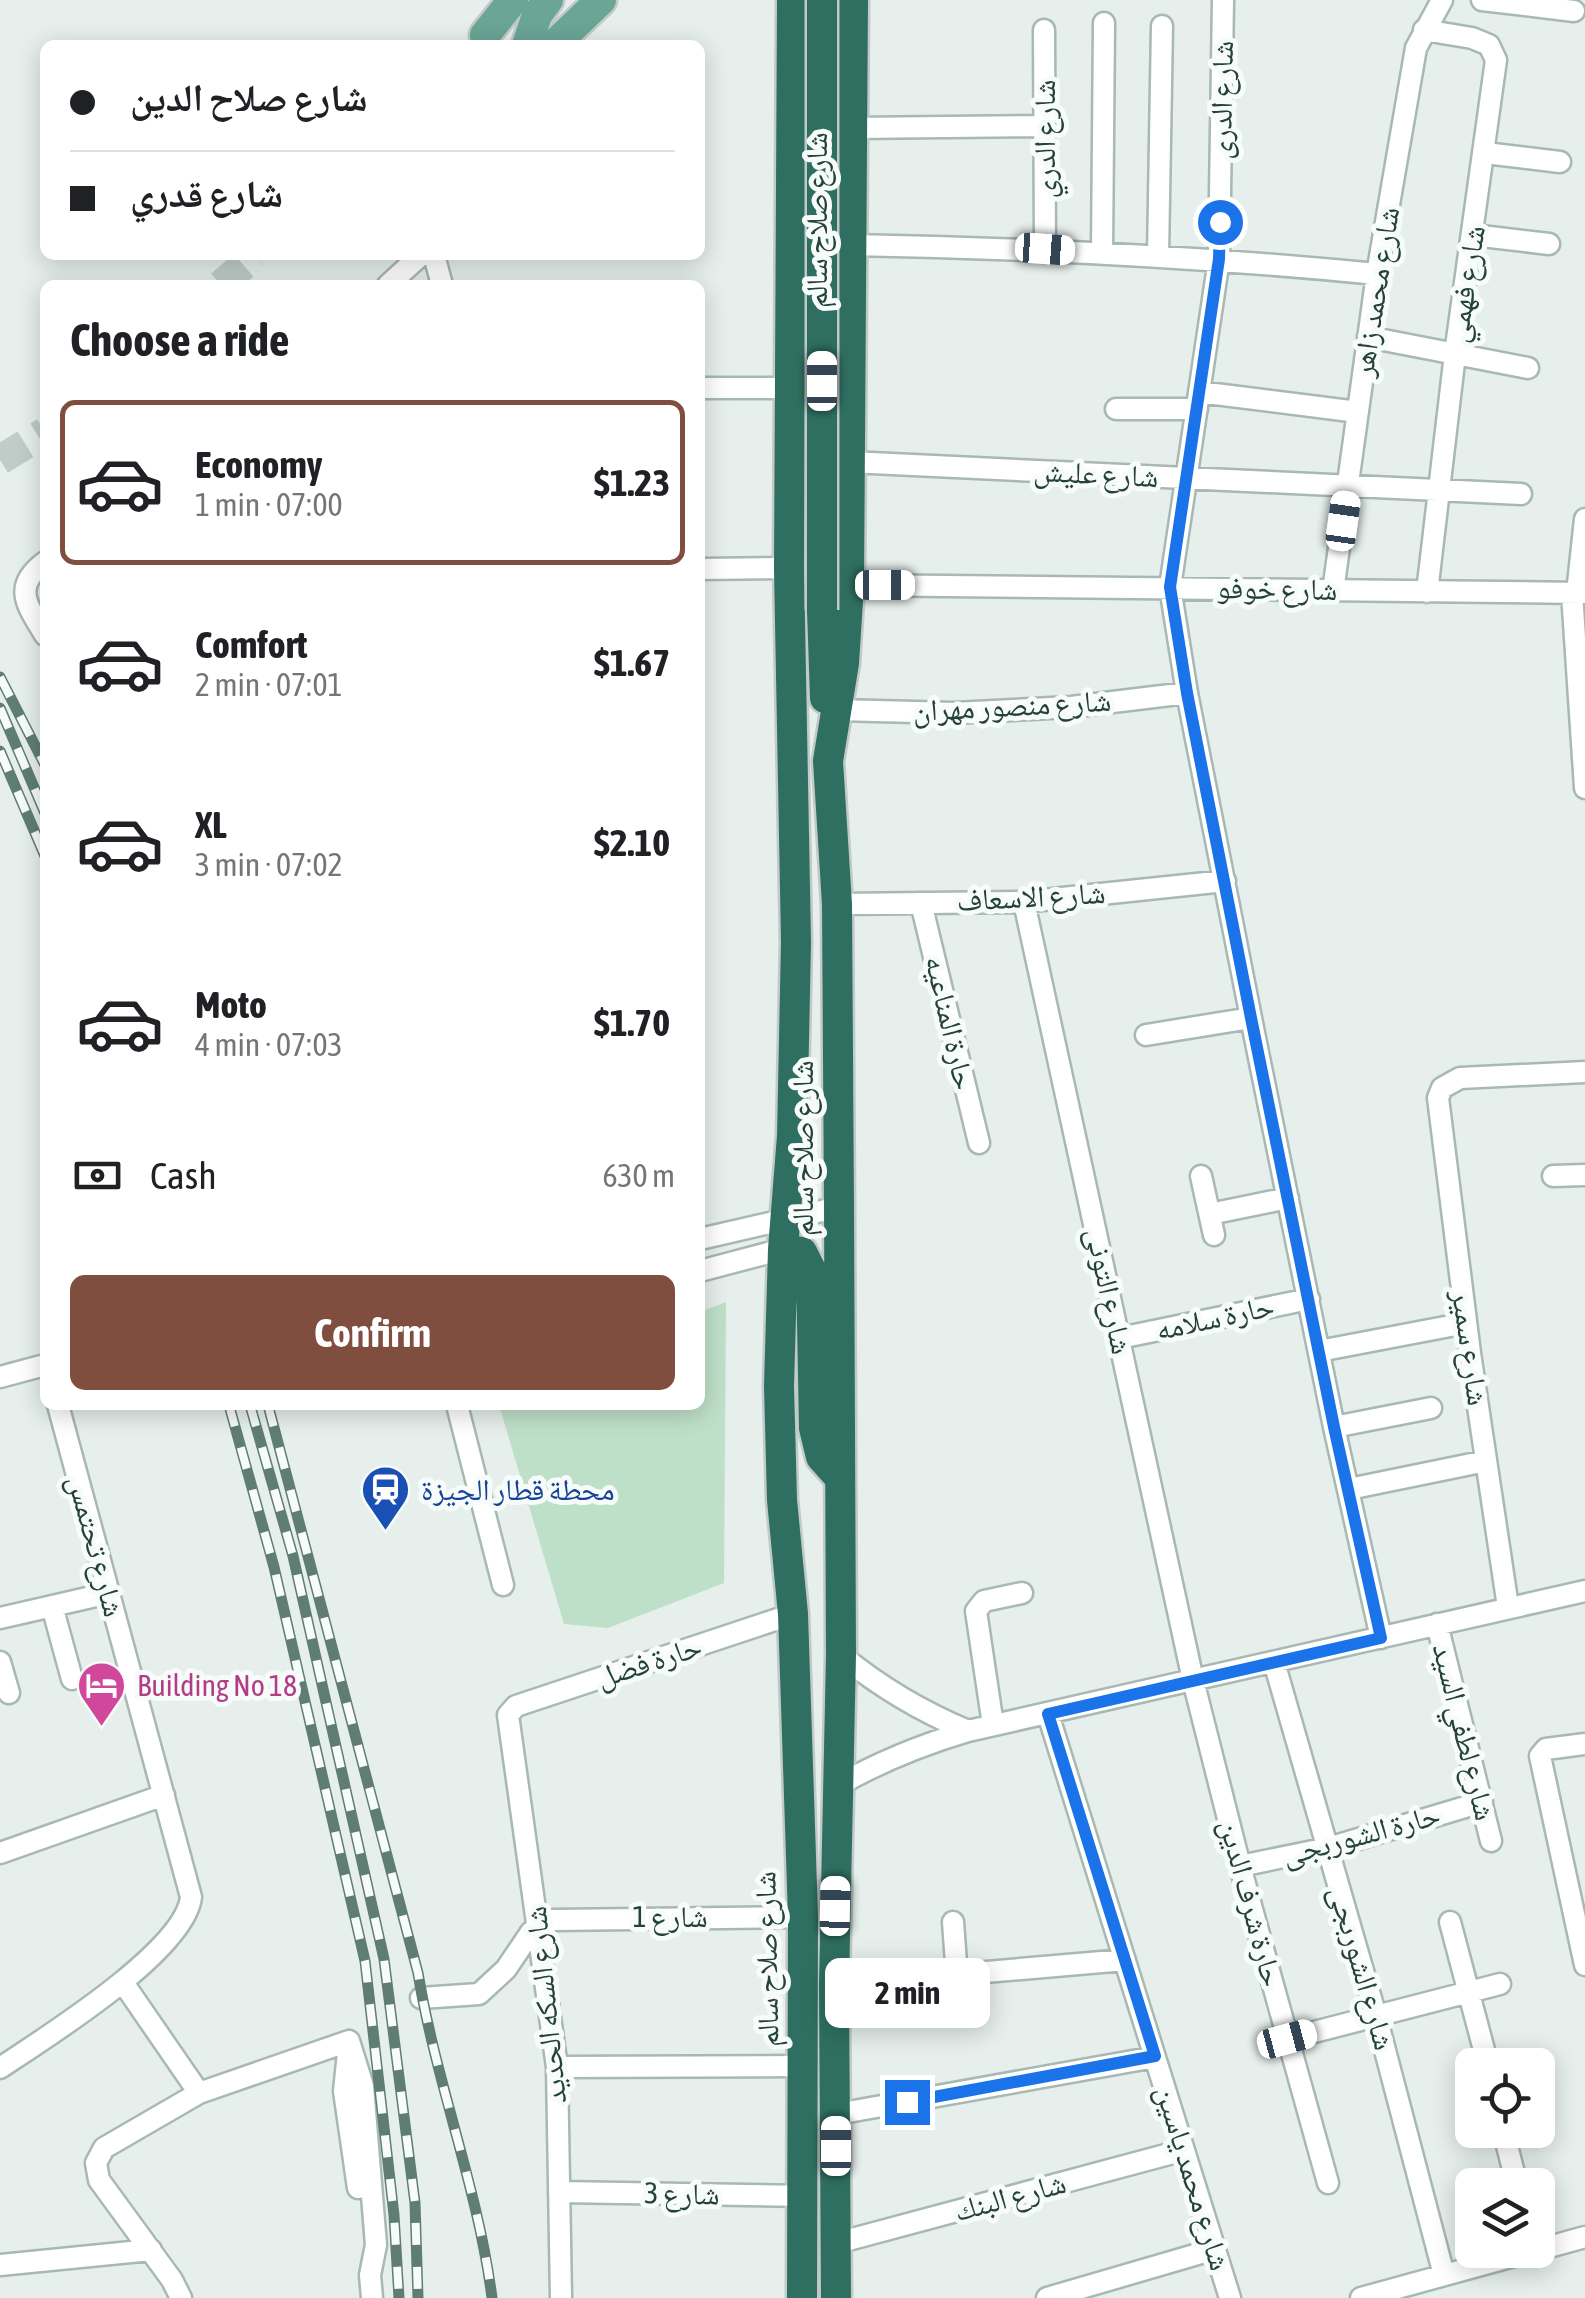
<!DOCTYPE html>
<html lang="en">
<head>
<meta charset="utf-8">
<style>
	:root { --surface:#fff; --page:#f2f2f2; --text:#202124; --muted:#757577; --line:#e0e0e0; --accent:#7f4e3f }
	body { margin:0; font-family:"Asap Condensed","Noto Naskh Arabic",sans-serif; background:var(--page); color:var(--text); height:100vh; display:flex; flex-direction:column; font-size:38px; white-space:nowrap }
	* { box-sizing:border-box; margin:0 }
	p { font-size:32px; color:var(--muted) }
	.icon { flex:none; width:55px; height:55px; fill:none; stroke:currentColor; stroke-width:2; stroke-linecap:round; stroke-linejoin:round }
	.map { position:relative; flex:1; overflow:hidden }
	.drawer { position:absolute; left:40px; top:280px; width:665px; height:1130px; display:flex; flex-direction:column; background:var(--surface); border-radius:15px; box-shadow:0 5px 25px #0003 }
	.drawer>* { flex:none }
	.hud { position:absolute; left:40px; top:40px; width:665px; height:220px; border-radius:15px; box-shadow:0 5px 25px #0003; display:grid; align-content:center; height:220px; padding:0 30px; background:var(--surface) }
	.buttons { position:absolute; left:1455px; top:2048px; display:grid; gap:20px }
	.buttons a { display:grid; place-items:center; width:100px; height:100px; border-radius:15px; background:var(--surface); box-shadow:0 5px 25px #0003; font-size:50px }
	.end { position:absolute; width:45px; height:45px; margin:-22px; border:12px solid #1a73e8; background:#fff; box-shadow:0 0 0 5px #fff }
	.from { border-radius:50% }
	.bubble { position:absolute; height:70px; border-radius:15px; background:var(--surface); box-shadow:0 5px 25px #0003; font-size:32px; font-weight:700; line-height:70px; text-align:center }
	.car { position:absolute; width:30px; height:60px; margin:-30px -15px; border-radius:12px; box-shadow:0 0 8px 2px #0007; background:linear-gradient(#fff 24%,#345 0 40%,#fff 0 76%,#345 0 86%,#fff 0) }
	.hud b { display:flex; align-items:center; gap:35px; height:95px; font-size:38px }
	.hud b+b { border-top:2px solid var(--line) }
	.hud i { width:25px; height:25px; background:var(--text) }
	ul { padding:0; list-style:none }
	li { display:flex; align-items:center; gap:30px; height:165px; margin:0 20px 15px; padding:0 10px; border:5px solid transparent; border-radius:15px }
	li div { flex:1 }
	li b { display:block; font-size:38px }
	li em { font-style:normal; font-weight:700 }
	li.active { border-color:var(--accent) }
	li>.icon { width:90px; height:90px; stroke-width:1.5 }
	h2 { padding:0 30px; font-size:45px; line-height:120px }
	.pay { display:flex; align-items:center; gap:25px; height:110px; padding:0 30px; font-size:38px }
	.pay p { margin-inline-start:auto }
	.button { display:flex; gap:20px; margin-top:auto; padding:20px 30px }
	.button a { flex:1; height:115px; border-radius:15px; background:var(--accent); color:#fff; font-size:40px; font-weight:700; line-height:115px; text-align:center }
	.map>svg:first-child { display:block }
</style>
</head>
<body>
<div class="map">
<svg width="1585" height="2298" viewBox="0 0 1585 2298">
	<rect width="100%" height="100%" fill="#e6efeb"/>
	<!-- green -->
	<path fill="#bfe0c8" d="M 726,1302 L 724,1583 L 608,1628 L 564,1624 L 499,1405 L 700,1405 L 700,1312 Z"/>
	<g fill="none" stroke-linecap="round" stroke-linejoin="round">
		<!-- primary-tunnel -->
		<path stroke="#bfccc8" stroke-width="30" stroke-dasharray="30 15" stroke-linecap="butt" d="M 221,285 L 255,255
			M 0,460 L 45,432"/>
		<defs>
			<path id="street" d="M 1223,0 L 1219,259 L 1170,587 L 1187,693 L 1251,1018 L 1334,1427 L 1381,1638
				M 1482,0 L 1574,11
				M 1044,30 L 1045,249
				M 1424,30 L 1472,38 L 1489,45 L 1496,60 L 1455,354 L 1427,592
				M 852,128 L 1044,126
				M 1485,153 L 1560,162
				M 1473,235 L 1549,244
				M 852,245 C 1028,248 1202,257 1377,274
				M 1102,252 L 1104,23
				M 434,255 L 442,285
				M 1158,255 L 1162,26
				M 388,285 L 421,255
				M 1368,337 L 1528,368
				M 700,388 L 789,388
				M 1199,392 L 1358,412
				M 1116,409 L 1197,409
				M 850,462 L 1521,494
				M 45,562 C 11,587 28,606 45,635
				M 700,569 L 789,568
				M 849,585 L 1585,593
				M 1333,591 L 1377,274 L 1416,48 L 1442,0
				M 1572,593 L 1585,788
				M 1577,593 L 1585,519
				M 837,710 L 954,713 L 1071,707 L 1187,693
				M 1024,902 L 1193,1680 L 1240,1866 L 1328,2183
				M 921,903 L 979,1143
				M 837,904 L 1024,902 L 1225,881
				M 1146,1035 L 1251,1018
				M 1201,1176 L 1214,1235
				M 1553,1176 L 1585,1175
				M 1210,1214 L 1288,1198
				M 700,1239 L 839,1207
				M 700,1271 L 783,1249
				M 1120,1338 L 1309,1299
				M 1319,1351 L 1466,1323
				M 0,1377 L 45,1365
				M 457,1405 L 503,1585
				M 1334,1427 L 1431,1408
				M 1349,1489 L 1486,1461
				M 52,1606 L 72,1679
				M 1508,1607 L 1470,1353 L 1438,1098 L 1442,1088 L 1460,1078 L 1585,1072
				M 0,1618 L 109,1593
				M 1437,1624 L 1491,1841
				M 841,1655 C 881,1688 920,1711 968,1731
				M 0,1662 L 9,1693
				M 1274,1662 L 1376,2016 L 1444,2275
				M 1048,1714 L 1230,2298
				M 993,1725 L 976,1611 L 984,1601 L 1022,1593
				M 1585,1744 L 1546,1749 L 1540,1756 L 1585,1965
				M 837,1786 C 879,1762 921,1745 968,1731 L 1585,1591
				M 0,1853 L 164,1795
				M 1240,1866 L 1328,1848 L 1482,1802
				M 953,1922 L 957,1977
				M 1450,1922 L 1488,2065
				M 124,1984 L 199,2093
				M 834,1985 L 1125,1960
				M 421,1998 L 479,1994 L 506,1969 L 531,1932 L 553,1920 L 803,1917
				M 1287,2039 L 1500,1984
				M 349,2041 L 363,2086 L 376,2245 L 370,2275 L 372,2298
				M 349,2043 L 344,2091 L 358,2188
				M 557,2067 L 803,2066
				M 0,2068 C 45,2038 185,1951 191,1897 L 58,1405
				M 837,2114 L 1155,2057
				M 1503,2130 L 1517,2185
				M 559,2192 L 805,2196
				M 837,2243 L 1184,2150
				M 1538,2250 L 1585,2237
				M 0,2265 L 151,2250
				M 181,2298 L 172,2280 L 99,2180 L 96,2163 L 104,2148 L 199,2093 L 349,2041
				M 561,2298 L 557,2067 L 508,1715 L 516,1706 L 793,1614
				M 1047,2298 L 1215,2249
				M 1361,2298 L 1536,2250"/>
			<path id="primary" d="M 485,35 L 513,0
				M 527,45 L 537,15 L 548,0
				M 554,45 L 601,0"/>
			<path id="highway" d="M 792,0 L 789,568 L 796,942 L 792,1136 L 783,1249 L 779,1386 L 782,1500 L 793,1614 L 803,1917 L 802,2298
				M 822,610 L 825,698
				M 783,1249 L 802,1252 L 811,1270 L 814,1428 L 821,1457 L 838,1476
				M 836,2298 L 834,1985 L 841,1655 L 839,1207 L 837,904 L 828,761 L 844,663 L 849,585 L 853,0"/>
		</defs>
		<!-- street casing -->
		<use href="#street" stroke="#a8b8b2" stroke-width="25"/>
		<!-- primary casing -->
		<use href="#primary" stroke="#c2cac8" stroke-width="35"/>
		<!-- highway casing -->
		<use href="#highway" stroke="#c2cac8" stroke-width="35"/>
		<!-- street -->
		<use href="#street" stroke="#fff" stroke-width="20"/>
		<!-- primary -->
		<use href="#primary" stroke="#6aa596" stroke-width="30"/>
		<!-- highway -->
		<use href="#highway" stroke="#2f6f62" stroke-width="30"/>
		<defs>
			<path id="rail" d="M 0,677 L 45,765
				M 0,708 L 45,813
				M 0,751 L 45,856
				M 229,1405 L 274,1567 L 365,1961 L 394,2215 L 399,2298
				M 250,1405 L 293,1556 L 384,1959 L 415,2203 L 418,2298
				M 268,1405 L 418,1973 C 436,2083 478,2188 492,2298"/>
		</defs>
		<!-- rail casing -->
		<use href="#rail" stroke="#5f7d75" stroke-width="11"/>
		<!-- rail -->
		<use href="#rail" stroke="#f7fbf9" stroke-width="8" stroke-dasharray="22" stroke-linecap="butt"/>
		<defs>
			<path id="highway-bridge" d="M 822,0 L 822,610"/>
		</defs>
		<!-- highway-bridge casing -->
		<use href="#highway-bridge" stroke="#c2cac8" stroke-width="35" stroke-linecap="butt"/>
		<!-- highway-bridge -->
		<use href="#highway-bridge" stroke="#2f6f62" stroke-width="30"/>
	</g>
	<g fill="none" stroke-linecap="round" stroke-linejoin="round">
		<!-- route -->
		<path stroke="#1a73e8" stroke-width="12" d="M 907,2102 L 1155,2056 L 1048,1714 L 1381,1638 L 1334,1427 L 1251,1018 L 1187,693 L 1170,587 L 1219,259 L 1220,222"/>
	</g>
	<!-- icons -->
	<defs>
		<symbol id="station-pin" viewBox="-11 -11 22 30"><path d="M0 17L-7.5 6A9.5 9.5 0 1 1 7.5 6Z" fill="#1a4fb4" stroke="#f7fbf9"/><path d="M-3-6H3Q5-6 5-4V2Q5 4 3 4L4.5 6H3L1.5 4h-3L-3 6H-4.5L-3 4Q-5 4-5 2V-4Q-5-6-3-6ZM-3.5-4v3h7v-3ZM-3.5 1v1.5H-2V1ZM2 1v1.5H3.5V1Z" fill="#fff"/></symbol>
		<symbol id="hotel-pin" viewBox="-11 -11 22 30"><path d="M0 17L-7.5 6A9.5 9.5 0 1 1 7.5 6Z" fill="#d1479c" stroke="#f7fbf9"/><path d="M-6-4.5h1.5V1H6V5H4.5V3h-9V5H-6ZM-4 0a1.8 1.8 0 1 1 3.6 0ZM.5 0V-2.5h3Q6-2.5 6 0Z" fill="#fff"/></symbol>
	</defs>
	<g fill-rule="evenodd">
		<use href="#station-pin" x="358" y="1462" width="55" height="75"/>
		<use href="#hotel-pin" x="74" y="1658" width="55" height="75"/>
	</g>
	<g text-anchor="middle" stroke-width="10" stroke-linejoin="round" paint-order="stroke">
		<!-- street labels -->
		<g font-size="30" fill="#24423a" stroke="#f7fbf9">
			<text transform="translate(1222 100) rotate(-89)" y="10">شارع الدرى</text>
			<text transform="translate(1045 139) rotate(-90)" y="10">شارع الدري</text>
			<text transform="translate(817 220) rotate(-90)" y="10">شارع صلاح سالم</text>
			<text transform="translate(1466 284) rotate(-81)" y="10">شارع فهمي</text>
			<text transform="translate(1376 292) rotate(-81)" y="10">شارع محمد زاهر</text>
			<text transform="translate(1096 474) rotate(3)" y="10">شارع عليش</text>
			<text transform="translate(1277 589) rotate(1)" y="10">شارع خوفو</text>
			<text transform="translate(1012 706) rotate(-3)" y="10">شارع منصور مهران</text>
			<text transform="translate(1031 897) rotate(-3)" y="10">شارع الاسعاف</text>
			<text transform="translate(950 1023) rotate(77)" y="10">حارة المناعيه</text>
			<text transform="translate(803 1148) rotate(-90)" y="10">شارع صلاح سالم</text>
			<text transform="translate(1109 1291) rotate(78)" y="10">شارع التونى</text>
			<text transform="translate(1215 1318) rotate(-12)" y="10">حارة سلامه</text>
			<text transform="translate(1470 1348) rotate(82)" y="10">شارع سمير</text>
			<text transform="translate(96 1546) rotate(75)" y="10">شارع تحتمس</text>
			<text transform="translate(649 1662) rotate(-18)" y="10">حارة فضل</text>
			<text transform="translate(1464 1732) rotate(76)" y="10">شارع لطفي السيد</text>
			<text transform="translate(1361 1835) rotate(-15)" y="10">حارة الشوربجى</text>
			<text transform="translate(1251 1903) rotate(75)" y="10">حارة شرف الدين</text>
			<text x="670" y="1927">شارع 1</text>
			<text transform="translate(767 1959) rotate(-91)" y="10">شارع صلاح سالم</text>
			<text transform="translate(1362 1968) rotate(74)" y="10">شارع الشوربجى</text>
			<text transform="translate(546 2005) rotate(-96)" y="10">شارع السكه الحديد</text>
			<text transform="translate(1193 2178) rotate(73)" y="10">شارع محمد ياسين</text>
			<text transform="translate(682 2194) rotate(1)" y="10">شارع 3</text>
			<text transform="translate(1010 2197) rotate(-15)" y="10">شارع البنك</text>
		</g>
		<!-- transit labels -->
		<g font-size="30" fill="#164399" stroke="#f7fbf9" text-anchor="start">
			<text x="421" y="1500">محطة قطار الجيزة</text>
		</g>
		<!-- hotel labels -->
		<g font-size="30" fill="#b23c85" stroke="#f7fbf9" text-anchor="start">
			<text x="137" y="1696">Building No 18</text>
		</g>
	</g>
</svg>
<div class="buttons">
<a><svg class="icon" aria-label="locate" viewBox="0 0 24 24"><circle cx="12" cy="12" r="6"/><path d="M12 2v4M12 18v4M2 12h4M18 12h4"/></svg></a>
<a><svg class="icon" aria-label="layers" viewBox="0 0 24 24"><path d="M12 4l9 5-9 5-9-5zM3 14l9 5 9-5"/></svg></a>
</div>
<i class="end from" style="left:1220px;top:222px"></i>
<i class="end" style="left:907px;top:2102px"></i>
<div class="bubble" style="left:825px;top:1958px;width:165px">2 min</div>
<i class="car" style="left:1045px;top:249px;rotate:94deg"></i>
<i class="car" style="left:822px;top:381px;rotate:0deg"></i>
<i class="car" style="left:1343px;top:521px;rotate:8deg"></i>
<i class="car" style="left:885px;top:585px;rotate:90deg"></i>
<i class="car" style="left:835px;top:1906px;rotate:1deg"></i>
<i class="car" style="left:1287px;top:2039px;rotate:75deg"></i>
<i class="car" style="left:836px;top:2146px;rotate:0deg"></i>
<div class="hud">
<b><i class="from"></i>شارع صلاح الدين</b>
<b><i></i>شارع قدري</b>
</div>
<section class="drawer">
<h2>Choose a ride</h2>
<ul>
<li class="active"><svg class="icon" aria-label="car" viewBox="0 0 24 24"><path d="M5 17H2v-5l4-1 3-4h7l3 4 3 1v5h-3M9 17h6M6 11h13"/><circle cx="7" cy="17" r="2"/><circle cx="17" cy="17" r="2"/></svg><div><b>Economy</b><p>1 min · 07:00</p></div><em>$1.23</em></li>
<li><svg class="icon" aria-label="car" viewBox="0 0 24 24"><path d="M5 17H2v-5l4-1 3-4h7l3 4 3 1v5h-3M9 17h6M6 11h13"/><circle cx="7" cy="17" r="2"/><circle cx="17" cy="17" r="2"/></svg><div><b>Comfort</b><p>2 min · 07:01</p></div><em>$1.67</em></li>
<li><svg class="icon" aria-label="car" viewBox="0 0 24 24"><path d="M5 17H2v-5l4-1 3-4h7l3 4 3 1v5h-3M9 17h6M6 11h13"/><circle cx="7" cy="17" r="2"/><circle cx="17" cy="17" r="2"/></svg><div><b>XL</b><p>3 min · 07:02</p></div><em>$2.10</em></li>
<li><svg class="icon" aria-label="car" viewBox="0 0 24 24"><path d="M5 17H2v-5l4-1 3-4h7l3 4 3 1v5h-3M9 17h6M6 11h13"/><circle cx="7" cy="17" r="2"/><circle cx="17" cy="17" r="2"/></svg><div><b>Moto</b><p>4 min · 07:03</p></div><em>$1.70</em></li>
</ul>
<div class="pay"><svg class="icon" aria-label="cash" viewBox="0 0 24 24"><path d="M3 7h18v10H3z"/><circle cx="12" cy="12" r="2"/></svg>Cash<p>630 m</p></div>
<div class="button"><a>Confirm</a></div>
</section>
</div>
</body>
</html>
